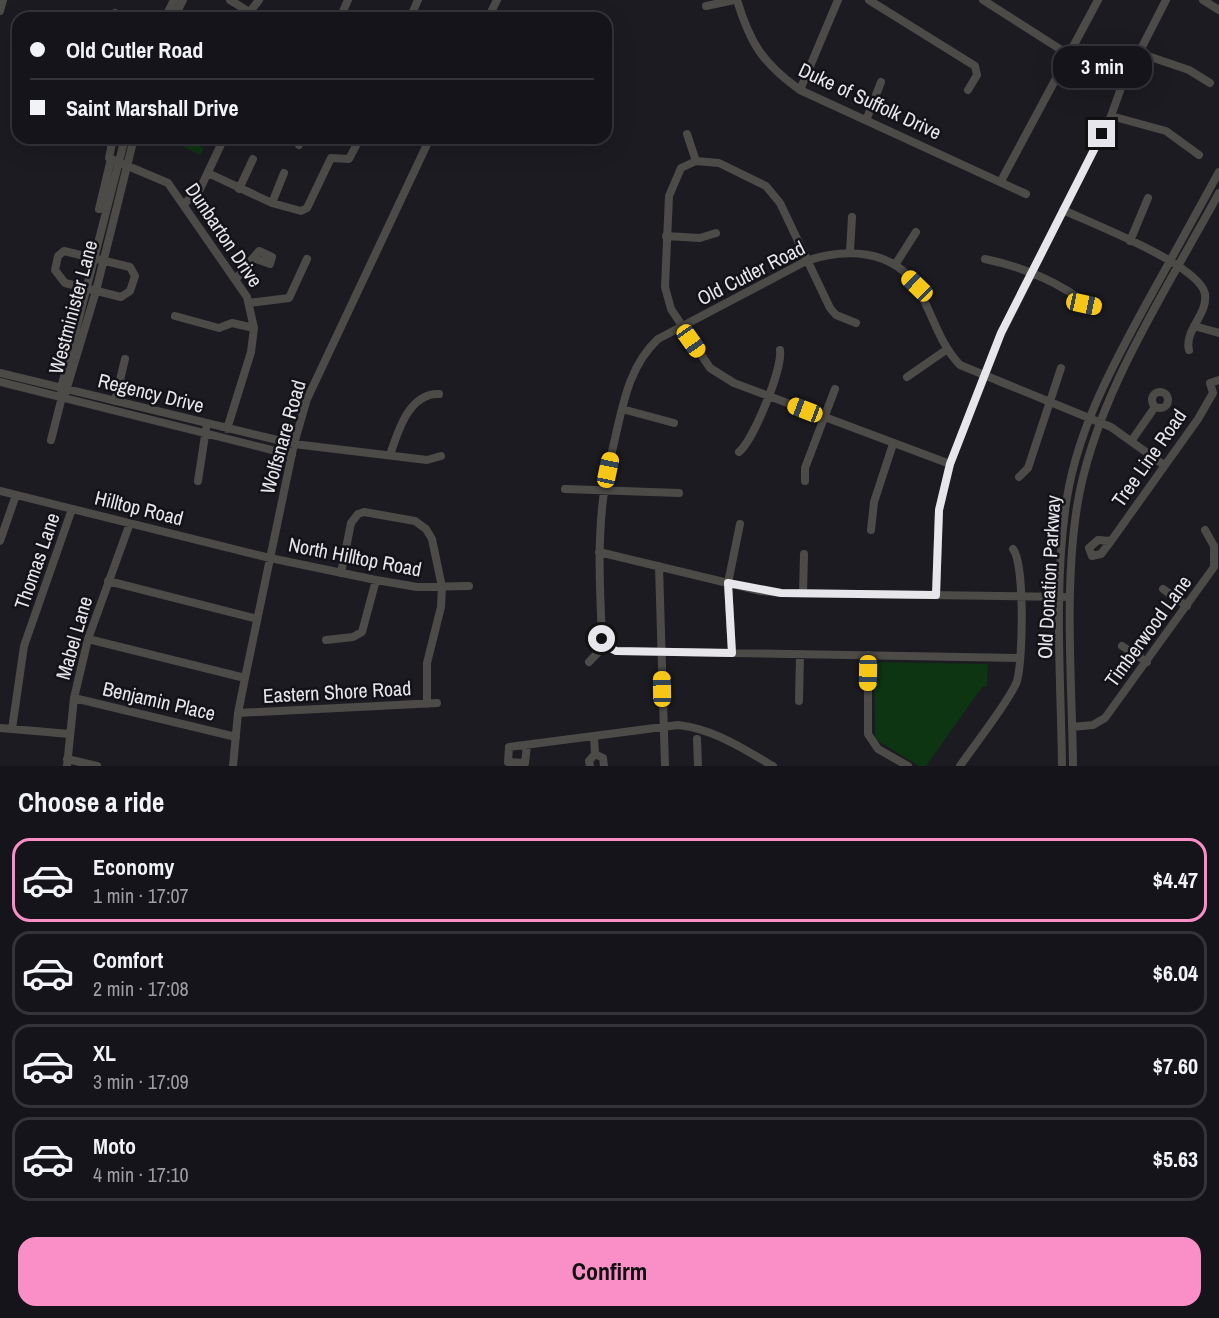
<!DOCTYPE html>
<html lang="en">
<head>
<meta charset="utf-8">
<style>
	:root { --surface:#15141a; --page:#222127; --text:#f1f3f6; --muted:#9d9ea2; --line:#343339; --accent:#fa8fc7 }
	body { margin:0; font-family:"Archivo Narrow",sans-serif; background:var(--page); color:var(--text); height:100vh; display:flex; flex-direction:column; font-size:22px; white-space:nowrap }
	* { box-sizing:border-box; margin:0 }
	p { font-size:20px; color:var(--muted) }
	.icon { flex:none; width:33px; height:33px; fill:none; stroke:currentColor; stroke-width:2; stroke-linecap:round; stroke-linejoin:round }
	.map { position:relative; height:766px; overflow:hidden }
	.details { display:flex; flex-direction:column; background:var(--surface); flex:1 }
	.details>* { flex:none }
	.top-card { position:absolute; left:12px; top:12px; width:600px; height:132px; border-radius:18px; box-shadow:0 6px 24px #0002,0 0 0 2px var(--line); display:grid; align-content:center; height:132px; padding:0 18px; background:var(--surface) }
	.end { position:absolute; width:27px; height:27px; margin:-14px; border:8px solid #e7e6ea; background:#111; box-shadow:0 0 0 3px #111 }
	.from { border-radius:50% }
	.bubble { position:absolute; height:42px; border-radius:18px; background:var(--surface); box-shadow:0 6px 24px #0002,0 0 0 2px var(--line); font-size:20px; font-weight:700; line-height:42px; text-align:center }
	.car { position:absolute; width:18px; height:36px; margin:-18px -9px; border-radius:8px; box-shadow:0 0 4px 2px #0007; background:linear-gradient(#f5c518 24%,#345 0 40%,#f5c518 0 76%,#345 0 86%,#f5c518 0) }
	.top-card b { display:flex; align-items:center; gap:21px; height:57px; font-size:22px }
	.top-card b+b { border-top:2px solid var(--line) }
	.top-card i { width:15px; height:15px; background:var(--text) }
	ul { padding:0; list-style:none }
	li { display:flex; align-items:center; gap:18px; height:84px; margin:0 12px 9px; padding:0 6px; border:3px solid var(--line); border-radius:18px }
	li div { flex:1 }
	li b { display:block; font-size:22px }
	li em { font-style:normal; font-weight:700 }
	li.on { border-color:var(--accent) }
	li>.icon { width:54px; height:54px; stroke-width:1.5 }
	h2 { padding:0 18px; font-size:27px; line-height:72px }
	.primary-button { display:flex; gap:12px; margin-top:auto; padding:12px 18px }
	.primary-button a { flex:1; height:69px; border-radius:18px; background:var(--accent); color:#111; font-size:24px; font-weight:700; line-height:69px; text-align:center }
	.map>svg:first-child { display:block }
</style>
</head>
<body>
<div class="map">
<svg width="1219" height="766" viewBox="0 0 1219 766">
	<rect width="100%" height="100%" fill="#1c1b22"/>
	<!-- green -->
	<path fill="#0e3512" d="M 187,140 L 204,148 L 200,155 L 184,147 Z
		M 874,662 L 988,664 L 987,686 L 982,687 L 926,766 L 919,766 L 875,739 Z"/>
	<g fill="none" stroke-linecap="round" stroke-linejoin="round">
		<!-- minor -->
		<path stroke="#4d4b48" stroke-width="8" d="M 230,0 L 259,18
			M 737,0 C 750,43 763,64 800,90 L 1026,194
			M 869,0 L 975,66 L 977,75 L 968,90
			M 983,0 L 1121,88
			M 1203,0 L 1219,10
			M 706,6 L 734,0
			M 0,11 L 3,0
			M 115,13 L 119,18
			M 249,13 L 259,0
			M 165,18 L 174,0
			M 174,18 L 183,0
			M 340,18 L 348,0
			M 410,18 L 418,0
			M 488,18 L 497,0
			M 1139,53 L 1189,70 L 1210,83
			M 800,90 L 838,0
			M 1111,116 L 1166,131 L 1199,155
			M 867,118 L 881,82
			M 687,134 L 696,161
			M 113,138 L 109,158 L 168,183 L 247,297 L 254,328 L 251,352 L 227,429
			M 299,145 L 302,138
			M 208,173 L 272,203 L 301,211 L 307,208 L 331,158 L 349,159 L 360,138
			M 1001,181 L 1098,0
			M 239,189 L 253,159
			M 272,203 L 284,173
			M 184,204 L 200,189 L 224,138
			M 99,209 L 111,159
			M 1063,210 C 1091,223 1200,265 1205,294 C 1208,315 1184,330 1189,350
			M 666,236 L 700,238 L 716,233
			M 1130,241 L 1148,198
			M 64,251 L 130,267 L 135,276 L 130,291 L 121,297 L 65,283 L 55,270 L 58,256 Z
			M 259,251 L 272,257 L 270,264 L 253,258 Z
			M 850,251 L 852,217
			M 985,259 C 1014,265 1042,275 1068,291 C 1079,298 1084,304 1097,307
			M 895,265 L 916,232
			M 236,279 L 253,258
			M 249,303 L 289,298 L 307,259
			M 175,316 L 219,328 L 232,323 L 254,328
			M 856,323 L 836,315 L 830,308 L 780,203 L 766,186 L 719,163 L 696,161 L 681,168 L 669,196 L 665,287 L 671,309 L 710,368 L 734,383 L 950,464
			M 1194,326 L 1219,333
			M 0,373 L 294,444 L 427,460 L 441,456
			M 907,377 L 946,350
			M 0,382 L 292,455
			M1152 400a8 8 0 1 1 16 0a8 8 0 1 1-16 0Z
			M 1213,393 L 1210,383 L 1219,380
			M 65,394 L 96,291 L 134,138
			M 115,401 L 125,359
			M 622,409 L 674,423
			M 51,440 L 62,397 L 61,388 L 125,138
			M 1132,440 L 1155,407
			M 739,452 C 753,441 783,368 780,350
			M 390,455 C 398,431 409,393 439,394
			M 1019,477 L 1028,468 L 1061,368
			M 198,481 L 206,429
			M 805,481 L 805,468 L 835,389
			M 565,489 L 679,493
			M 0,491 L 270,558 L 376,580 L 417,587 L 469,586
			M 871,530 L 874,502 L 893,444
			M 1098,540 L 1111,541 L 1101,554 L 1092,556 L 1089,548 Z
			M 0,541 L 16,495
			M 1111,541 L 1198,419 L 1213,393
			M 599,552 L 761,591 L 781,593 L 1064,597
			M 659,566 L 665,766
			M 341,573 L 351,523 L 358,514 L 364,512 L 415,521 L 426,529 L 432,539 L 442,587 L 441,607 L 427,663 L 427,704
			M 108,581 L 257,619
			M 1163,589 L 1187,606
			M 803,593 L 804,554
			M 936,595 L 939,510 L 950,464 L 1001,334 L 1111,116 L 1121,88 L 1166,0
			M 88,639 L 245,678
			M 326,640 L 353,637 L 362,632 L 376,580
			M 1122,646 L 1147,662
			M 732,653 L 728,583 L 740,524
			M 868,655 L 868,734 L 878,749 L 908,766
			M 1020,658 L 616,651 L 605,645 L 602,639 C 600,590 597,541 604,492 C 606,473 612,453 616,434 C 624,399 631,364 658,339 L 806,261 C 844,248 894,248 918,289 C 933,315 939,343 960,365 L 1111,427 L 1164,465
			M 589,662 L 605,645
			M 74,698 L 236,737
			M 799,701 L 800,654
			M 238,713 L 437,703
			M 1072,727 L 1093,725 L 1105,718 L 1214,567 L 1214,546 L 1205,530
			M 0,728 L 70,734
			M 12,729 L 24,646 L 72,509
			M 697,739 L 698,766
			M 527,745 L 525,763 L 508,762 L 509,747 L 678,725 C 714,729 742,748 773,766
			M 595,754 L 603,758 L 604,766
			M 67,759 L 97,766
			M 67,766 L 74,698 L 88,639 L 130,523
			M 233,766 L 238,713 L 245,678 L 294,444 L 307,399 L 430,138
			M 590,766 L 589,761 L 595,754 L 594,737
			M 960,766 C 972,748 1011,699 1017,681 C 1023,661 1025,564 1013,549
			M 1062,766 C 1061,682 1054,594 1065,511 C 1074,437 1109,372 1144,308 C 1169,262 1194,217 1219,172
			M 1073,766 C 1072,682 1064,590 1077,507 C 1094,398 1167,289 1219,193"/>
	</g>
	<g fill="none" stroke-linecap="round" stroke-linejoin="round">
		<!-- route -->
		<path stroke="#e7e6ea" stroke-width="8" d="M 602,639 L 605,645 L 616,651 L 732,653 L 728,583 L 781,593 L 936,595 L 939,510 L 950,464 L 1001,333 L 1102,134"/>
	</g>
	<g text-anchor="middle" stroke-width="5" stroke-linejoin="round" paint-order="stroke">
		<!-- street labels -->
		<g font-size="20" fill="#e7e6ea" stroke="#131218">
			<text transform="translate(870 101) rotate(25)" y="7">Duke of Suffolk Drive</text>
			<text transform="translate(224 235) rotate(56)" y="7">Dunbarton Drive</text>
			<text transform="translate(751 273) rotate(-27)" y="7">Old Cutler Road</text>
			<text transform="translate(73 307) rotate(-75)" y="7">Westminister Lane</text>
			<text transform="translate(151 393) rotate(14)" y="7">Regency Drive</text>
			<text transform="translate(283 437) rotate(-74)" y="7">Wolfsnare Road</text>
			<text transform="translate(1149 458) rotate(-55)" y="7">Tree Line Road</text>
			<text transform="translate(139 508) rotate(14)" y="7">Hilltop Road</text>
			<text transform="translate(355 557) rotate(11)" y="7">North Hilltop Road</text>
			<text transform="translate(37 561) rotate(-71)" y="7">Thomas Lane</text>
			<text transform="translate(1049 577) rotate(-87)" y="7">Old Donation Parkway</text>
			<text transform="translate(1148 631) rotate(-54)" y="7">Timberwood Lane</text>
			<text transform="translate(74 638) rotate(-74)" y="7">Mabel Lane</text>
			<text transform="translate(337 692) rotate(-3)" y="7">Eastern Shore Road</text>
			<text transform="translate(159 701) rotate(13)" y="7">Benjamin Place</text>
		</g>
	</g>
</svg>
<i class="end from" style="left:602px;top:639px"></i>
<i class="end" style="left:1102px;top:134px"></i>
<div class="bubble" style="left:1053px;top:46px;width:99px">3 min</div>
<i class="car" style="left:917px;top:286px;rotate:314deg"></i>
<i class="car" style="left:1084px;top:304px;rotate:102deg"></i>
<i class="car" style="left:691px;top:341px;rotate:145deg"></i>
<i class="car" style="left:805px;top:410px;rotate:291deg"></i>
<i class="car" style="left:608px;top:470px;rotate:12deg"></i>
<i class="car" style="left:868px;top:673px;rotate:181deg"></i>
<i class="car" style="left:662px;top:689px;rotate:359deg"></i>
<div class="top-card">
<b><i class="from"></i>Old Cutler Road</b>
<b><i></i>Saint Marshall Drive</b>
</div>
</div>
<section class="details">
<h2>Choose a ride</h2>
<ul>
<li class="on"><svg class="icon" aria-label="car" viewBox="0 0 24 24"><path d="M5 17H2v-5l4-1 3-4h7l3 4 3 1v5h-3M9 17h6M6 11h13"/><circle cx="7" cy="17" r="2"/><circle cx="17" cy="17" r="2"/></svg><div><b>Economy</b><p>1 min · 17:07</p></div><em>$4.47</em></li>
<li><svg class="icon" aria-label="car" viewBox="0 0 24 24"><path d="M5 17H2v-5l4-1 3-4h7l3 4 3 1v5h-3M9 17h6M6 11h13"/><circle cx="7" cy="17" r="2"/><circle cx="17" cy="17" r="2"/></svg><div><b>Comfort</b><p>2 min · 17:08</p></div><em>$6.04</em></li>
<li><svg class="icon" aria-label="car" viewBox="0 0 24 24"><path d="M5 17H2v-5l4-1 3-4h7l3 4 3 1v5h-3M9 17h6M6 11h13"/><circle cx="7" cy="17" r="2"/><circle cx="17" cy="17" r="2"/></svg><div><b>XL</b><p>3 min · 17:09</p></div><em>$7.60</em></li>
<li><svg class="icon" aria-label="car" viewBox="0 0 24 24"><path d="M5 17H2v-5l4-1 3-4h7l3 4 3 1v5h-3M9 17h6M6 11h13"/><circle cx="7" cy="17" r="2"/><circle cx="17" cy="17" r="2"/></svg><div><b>Moto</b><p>4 min · 17:10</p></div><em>$5.63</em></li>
</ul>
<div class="primary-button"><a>Confirm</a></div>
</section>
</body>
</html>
